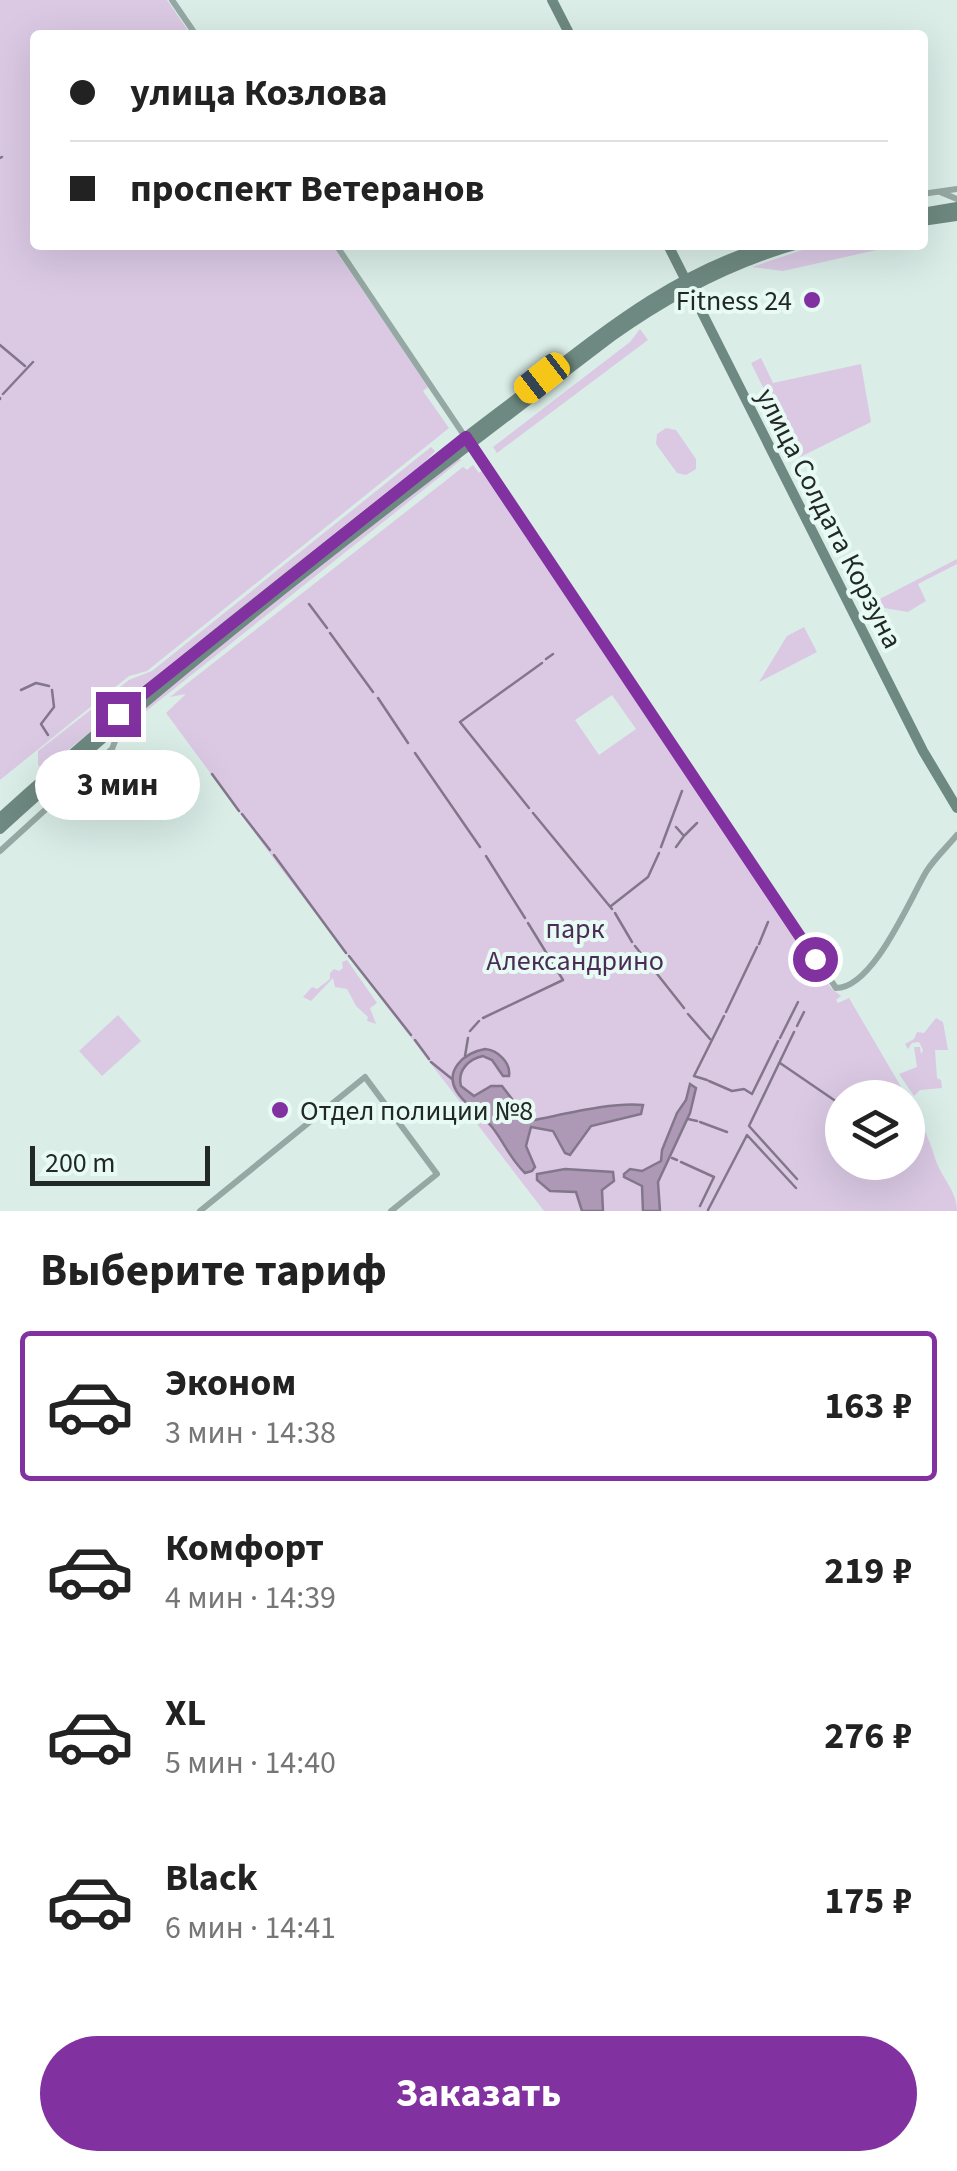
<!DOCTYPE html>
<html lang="ru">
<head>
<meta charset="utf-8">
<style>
	:root { --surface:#fff; --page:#f2f2f2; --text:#222; --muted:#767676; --line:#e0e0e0; --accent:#8231a0 }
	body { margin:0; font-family:"Source Sans 3",sans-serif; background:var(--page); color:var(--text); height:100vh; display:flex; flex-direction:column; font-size:38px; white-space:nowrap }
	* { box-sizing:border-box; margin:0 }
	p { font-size:32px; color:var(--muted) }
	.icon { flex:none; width:55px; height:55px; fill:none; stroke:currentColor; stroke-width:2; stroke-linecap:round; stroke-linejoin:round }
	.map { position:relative; height:1211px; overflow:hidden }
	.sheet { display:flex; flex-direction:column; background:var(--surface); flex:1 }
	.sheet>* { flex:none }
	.hud { position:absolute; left:30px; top:30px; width:898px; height:220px; border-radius:10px; box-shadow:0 10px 40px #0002; display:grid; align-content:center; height:220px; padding:0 40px; background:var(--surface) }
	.controls { position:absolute; left:825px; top:1080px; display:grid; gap:20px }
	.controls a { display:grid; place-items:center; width:100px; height:100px; border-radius:50%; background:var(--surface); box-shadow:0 10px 40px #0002; font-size:50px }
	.scale { position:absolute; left:30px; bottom:25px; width:180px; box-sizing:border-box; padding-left:10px; border:5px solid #212826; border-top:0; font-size:28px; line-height:35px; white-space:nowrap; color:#212826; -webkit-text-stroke:8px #e8faf4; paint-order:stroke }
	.end { position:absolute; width:45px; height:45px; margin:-22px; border:12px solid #8231a0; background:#fff; box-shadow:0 0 0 5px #fff }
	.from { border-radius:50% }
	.bubble { position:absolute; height:70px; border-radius:35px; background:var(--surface); box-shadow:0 10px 40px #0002; font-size:32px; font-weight:700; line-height:70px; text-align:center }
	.car { position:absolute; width:30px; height:60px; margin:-30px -15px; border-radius:12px; box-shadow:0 0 8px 2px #0007; background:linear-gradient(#f5c518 24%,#345 0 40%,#f5c518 0 76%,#345 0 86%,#f5c518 0) }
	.hud b { display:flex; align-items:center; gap:35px; height:95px; font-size:38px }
	.hud b+b { border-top:2px solid var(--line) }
	.hud i { width:25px; height:25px; background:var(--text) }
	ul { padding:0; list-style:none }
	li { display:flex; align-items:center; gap:30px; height:150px; margin:0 20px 15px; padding:0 20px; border:5px solid transparent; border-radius:10px }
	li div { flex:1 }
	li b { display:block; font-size:38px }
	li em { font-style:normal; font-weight:700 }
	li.on { border-color:var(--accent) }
	li>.icon { width:90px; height:90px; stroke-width:1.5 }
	h2 { padding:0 40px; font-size:45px; line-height:120px }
	.primary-button { display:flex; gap:20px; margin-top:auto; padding:20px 40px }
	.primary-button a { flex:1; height:115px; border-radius:60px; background:var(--accent); color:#fff; font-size:40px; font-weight:700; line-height:115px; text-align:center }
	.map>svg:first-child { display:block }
</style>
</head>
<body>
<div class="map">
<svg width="957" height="1211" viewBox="0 0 957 1211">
	<rect width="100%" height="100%" fill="#daede7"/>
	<!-- green -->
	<path fill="#dbc9e4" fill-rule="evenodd" d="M 0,0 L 167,0 L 191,35 L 35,35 L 35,245 L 332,245 L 428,387 L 423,391 L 449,428 L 147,671 L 129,676 L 0,780 Z
		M 817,245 L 881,245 L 881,249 L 783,271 L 752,267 Z
		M 640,329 L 648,340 L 497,453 L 493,447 L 630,342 Z
		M 761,358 L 773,383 L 861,364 L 871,422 L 798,458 L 751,363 Z
		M 666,428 L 676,430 L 696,459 L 696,469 L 686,475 L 677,473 L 656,444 L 657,434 Z
		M 431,447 L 435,451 L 423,464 L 43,770 L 38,765 L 38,751 L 129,680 L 152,671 Z
		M 459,457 L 461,460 L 120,732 L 121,724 Z
		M 473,465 L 479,473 L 484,469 L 831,988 L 841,996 L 836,1000 L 838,1003 L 849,998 L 907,1097 L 842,1098 L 842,1162 L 908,1162 L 908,1098 C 919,1118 929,1137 935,1158 C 941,1178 957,1190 957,1211 L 544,1211 L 282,870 L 166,713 L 186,694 L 170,697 L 463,467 L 467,470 ZM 612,695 L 636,729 L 599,755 L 575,720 Z
		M 957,559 L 957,564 L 918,584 L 926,601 L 908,612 L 873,606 L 872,603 Z
		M 804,627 L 817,652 L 759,682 L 787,636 Z
		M 347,960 L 377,1003 L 370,1008 L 376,1024 L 367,1021 L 368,1017 L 356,1006 L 347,989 L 335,987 L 333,978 L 311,1001 L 303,997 L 312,987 L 317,989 L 330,979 L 330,973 L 334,969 L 339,971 L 343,968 L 342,962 Z
		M 118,1015 L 141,1041 L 102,1076 L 79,1051 Z
		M 936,1018 L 943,1022 L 948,1050 L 935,1050 L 937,1078 L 941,1080 L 942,1088 L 920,1090 L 914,1096 L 899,1074 L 917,1067 L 914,1047 L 920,1047 L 921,1054 L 923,1050 L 919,1042 L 912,1043 L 908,1049 L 905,1044 L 914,1039 L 917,1032 L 924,1033 Z"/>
	<!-- water -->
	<path fill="#ad98b6" stroke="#83768b" stroke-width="2.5" d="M 485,1049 C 498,1050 511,1063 509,1076 L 503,1076 L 492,1060 L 483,1056 C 469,1059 457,1070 461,1086 L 474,1096 L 491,1086 L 502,1086 L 529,1121 C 562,1115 609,1102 643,1105 L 641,1114 L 591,1126 L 570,1155 L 565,1153 L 553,1131 L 531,1127 L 526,1146 L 535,1167 L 532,1171 L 525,1173 C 510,1159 504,1142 492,1127 C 478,1110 438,1090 458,1064 C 465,1055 474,1051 485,1049 Z
		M 690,1084 L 696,1088 L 690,1113 L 658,1182 L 660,1211 L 643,1211 L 642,1186 L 624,1177 L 624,1174 L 630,1169 L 642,1171 L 661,1161 L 662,1150 L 677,1113 L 686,1100 Z
		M 565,1169 L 613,1172 L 614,1181 L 602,1190 L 603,1211 L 582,1211 L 576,1192 L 550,1191 L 537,1180 L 537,1174 Z"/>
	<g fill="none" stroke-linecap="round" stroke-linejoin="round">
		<!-- stream -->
		<path stroke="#83768b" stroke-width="2.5" d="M 0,158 L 2,157
			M 0,345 L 25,366
			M 3,394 L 33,362
			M 0,399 L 0,398
			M 309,604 L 327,628
			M 330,633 L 373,692
			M 546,659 L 553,654
			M 21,690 L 36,683 L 49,686
			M 378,698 L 408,743
			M 48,735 L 41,724 L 54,707 L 52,690
			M 415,753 L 480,847
			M 212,774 L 239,811
			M 529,808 L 460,722 L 542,663
			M 533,813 L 612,909
			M 242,814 L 270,850
			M 676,827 L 684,836 L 697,823
			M 661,847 L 682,791
			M 676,847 L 684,836
			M 274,855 L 346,953
			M 486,856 L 525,918
			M 611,906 L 648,877 L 659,853
			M 615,913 L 632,942
			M 759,944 L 768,922
			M 635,946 L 684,1008
			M 349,956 L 411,1035
			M 726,1012 L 757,947
			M 688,1014 L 710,1039
			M 483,1018 L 563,980 L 528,923
			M 797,1026 L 804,1012
			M 470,1031 L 479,1021
			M 794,1032 L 749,1126 L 797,1179
			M 780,1038 L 798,1002
			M 415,1040 L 429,1059
			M 465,1056 L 468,1038
			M 431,1062 L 452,1079
			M 780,1063 L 837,1102
			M 707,1080 L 694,1076 L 724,1016
			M 709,1081 L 732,1091 L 744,1089 L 752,1094 L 778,1041
			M 688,1119 L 697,1121
			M 700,1122 L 727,1132
			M 672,1158 L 677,1160
			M 681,1162 L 714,1177 L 700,1206
			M 708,1210 L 747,1135 L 796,1188"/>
		<!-- street -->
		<path stroke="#96a8a3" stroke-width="6" d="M 172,0 L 196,35
			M 940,192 L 957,199
			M 922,194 L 957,189
			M 336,245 L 836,988 C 873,988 909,901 926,872 C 934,859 947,847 957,835
			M 0,851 L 112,749 L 117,736 L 116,728
			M 200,1211 L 365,1077 L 437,1174 L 391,1211"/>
		<!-- secondary -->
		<path stroke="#6e8981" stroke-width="10" d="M 552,0 L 570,35
			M 922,213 L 957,207
			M 922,221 L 957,216
			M 668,245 L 923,751 L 957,808
			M 0,818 C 131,699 271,590 410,481 C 453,446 498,413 542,379 C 613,324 681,271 769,245
			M 0,829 C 193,653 403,495 611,337 C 667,297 728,264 795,245"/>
	</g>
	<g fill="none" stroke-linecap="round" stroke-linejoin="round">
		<!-- route -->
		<path stroke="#8231a0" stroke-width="12" d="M 118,714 L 466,437 L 815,959"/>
	</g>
	<!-- markers -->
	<g fill="#8231a0" stroke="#e8faf4" stroke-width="4">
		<circle cx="812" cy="300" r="10"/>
		<circle cx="280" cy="1110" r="10"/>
	</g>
	<g text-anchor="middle" stroke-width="8" stroke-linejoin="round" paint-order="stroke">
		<!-- poi labels -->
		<g font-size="28" fill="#212826" stroke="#e8faf4" text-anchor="end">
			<text x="792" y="310">Fitness 24</text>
			<text x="300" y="1120" text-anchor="start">Отдел полиции №8</text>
		</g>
		<!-- street labels -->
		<g font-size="28" fill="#212826" stroke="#e8faf4">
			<text transform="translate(830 518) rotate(63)" y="10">улица Солдата Корзуна</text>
		</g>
		<!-- park labels -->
		<g font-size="28" fill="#4a2d57" stroke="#e8faf4">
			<text x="575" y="938">парк<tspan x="575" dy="32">Александрино</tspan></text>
		</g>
	</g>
</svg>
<div class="controls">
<a><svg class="icon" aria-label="layers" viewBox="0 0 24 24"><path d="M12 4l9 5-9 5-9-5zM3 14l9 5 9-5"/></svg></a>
</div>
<div class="scale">200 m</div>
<i class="end from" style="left:815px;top:959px"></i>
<i class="end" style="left:118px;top:714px"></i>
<div class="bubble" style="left:35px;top:750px;width:165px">3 мин</div>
<i class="car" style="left:542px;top:378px;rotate:232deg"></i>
<div class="hud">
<b><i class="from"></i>улица Козлова</b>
<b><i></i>проспект Ветеранов</b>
</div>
</div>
<section class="sheet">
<h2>Выберите тариф</h2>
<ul>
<li class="on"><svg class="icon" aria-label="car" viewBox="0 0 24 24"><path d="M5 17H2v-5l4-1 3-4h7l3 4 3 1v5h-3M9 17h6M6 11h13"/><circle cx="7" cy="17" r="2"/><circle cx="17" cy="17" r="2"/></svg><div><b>Эконом</b><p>3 мин · 14:38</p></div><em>163 ₽</em></li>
<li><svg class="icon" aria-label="car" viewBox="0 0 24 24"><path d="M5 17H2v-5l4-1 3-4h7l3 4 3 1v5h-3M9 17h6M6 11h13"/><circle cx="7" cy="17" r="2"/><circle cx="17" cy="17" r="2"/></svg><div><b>Комфорт</b><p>4 мин · 14:39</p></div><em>219 ₽</em></li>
<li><svg class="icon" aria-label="car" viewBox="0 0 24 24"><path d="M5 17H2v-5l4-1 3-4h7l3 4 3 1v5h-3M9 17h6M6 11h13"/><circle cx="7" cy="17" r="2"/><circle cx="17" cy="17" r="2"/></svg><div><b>XL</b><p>5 мин · 14:40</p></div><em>276 ₽</em></li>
<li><svg class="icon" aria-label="car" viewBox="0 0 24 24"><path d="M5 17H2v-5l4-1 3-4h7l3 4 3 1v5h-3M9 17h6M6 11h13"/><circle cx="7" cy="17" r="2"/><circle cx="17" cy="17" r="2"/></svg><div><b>Black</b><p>6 мин · 14:41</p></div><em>175 ₽</em></li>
</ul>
<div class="primary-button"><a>Заказать</a></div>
</section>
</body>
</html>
